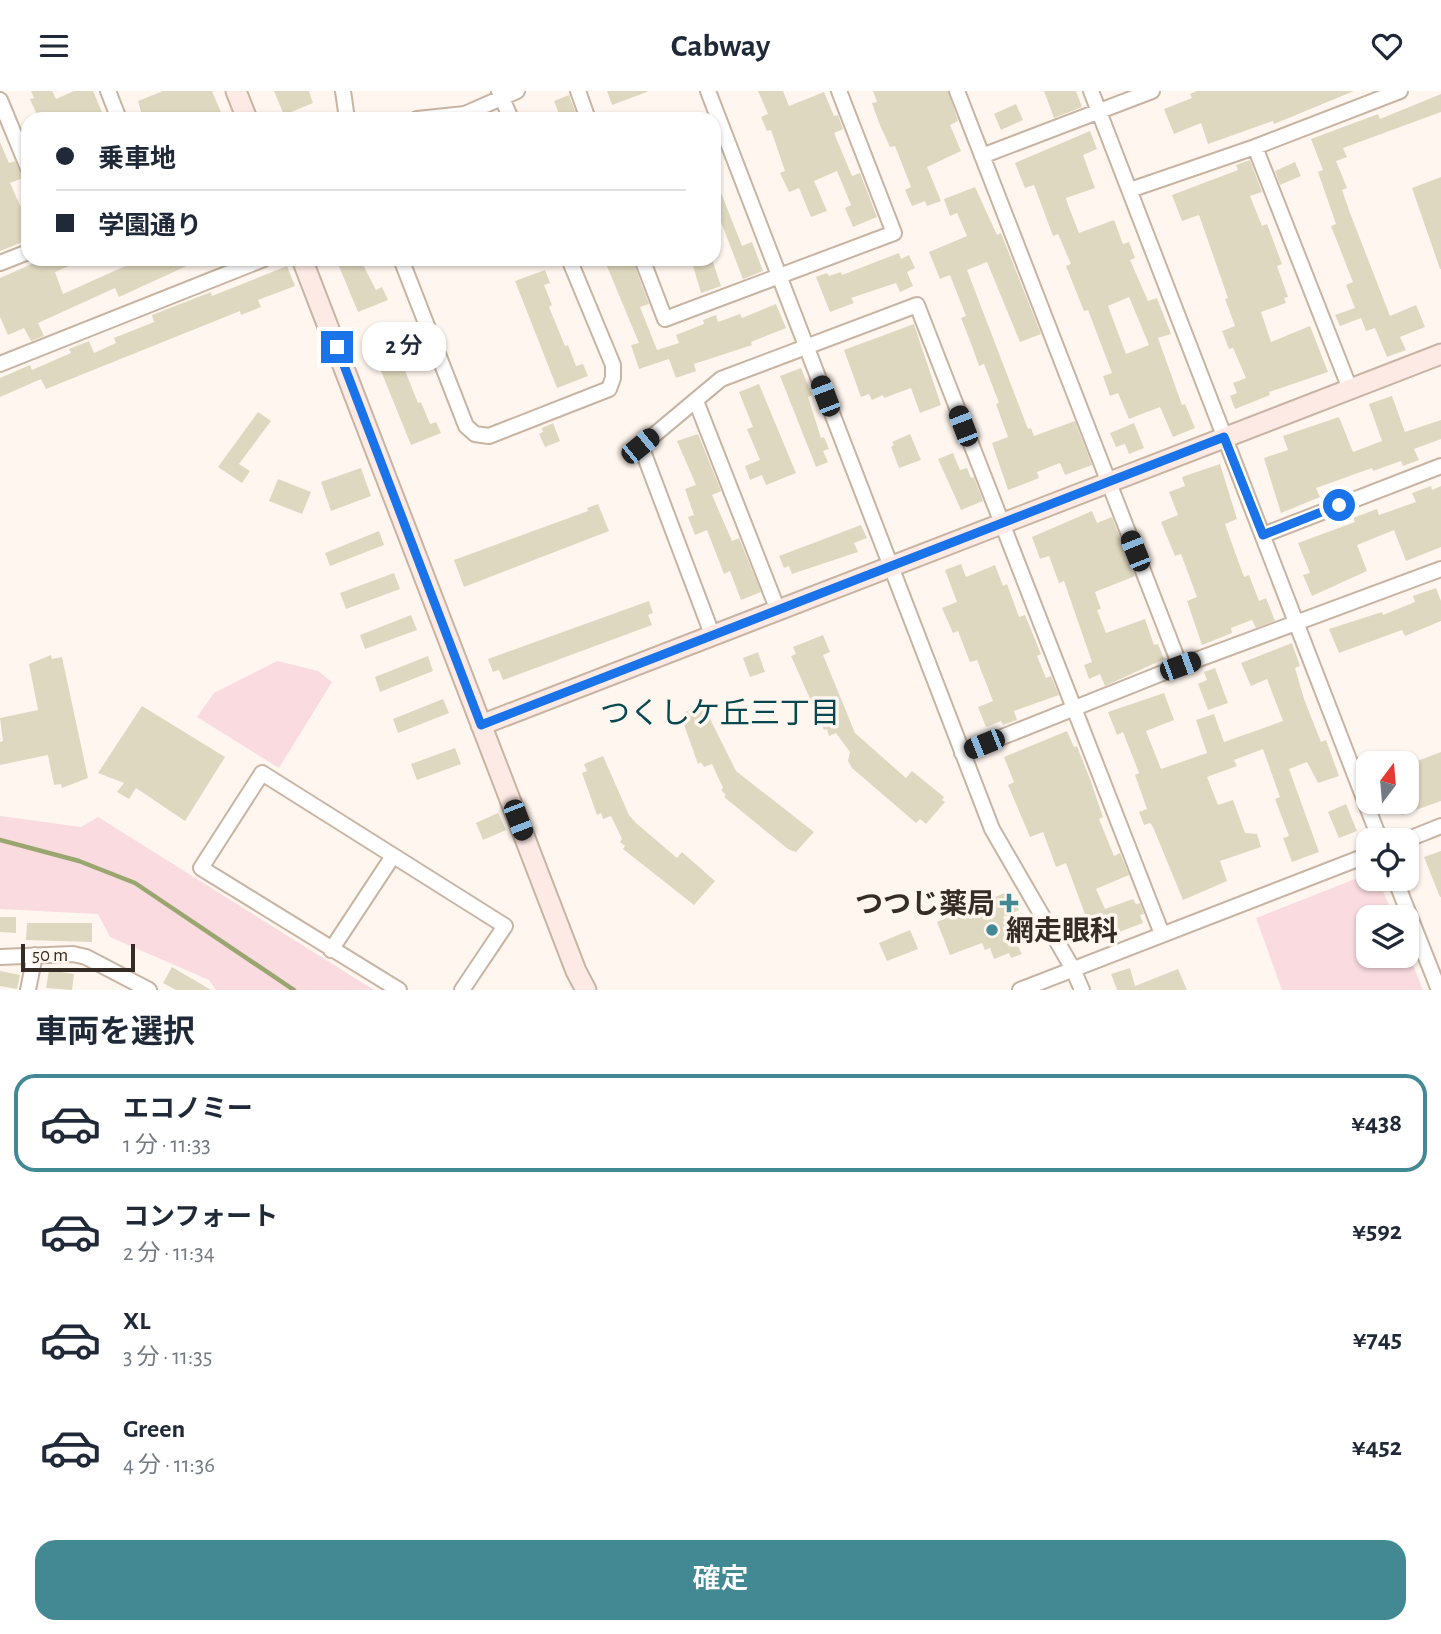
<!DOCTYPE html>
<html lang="ja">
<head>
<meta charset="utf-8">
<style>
	:root { --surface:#fff; --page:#f2f2f3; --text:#1f2937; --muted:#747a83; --line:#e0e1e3; --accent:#438994 }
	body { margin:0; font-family:"Alegreya Sans","Noto Sans JP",sans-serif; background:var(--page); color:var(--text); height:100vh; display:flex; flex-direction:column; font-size:26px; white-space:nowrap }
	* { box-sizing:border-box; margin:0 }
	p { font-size:23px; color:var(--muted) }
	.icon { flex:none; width:38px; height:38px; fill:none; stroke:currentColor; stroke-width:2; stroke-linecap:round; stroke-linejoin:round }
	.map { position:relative; height:899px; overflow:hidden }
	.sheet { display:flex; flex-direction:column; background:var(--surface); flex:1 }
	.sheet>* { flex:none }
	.hud { position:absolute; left:21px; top:21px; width:700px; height:154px; border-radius:21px; box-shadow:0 2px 5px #0004; display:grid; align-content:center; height:154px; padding:0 35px; background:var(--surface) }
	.needle { width:46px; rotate:16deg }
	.controls { position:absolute; left:1356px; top:660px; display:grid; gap:14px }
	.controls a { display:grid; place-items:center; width:63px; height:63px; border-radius:14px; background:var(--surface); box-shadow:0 2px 5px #0004; font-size:35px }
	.scale { position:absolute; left:21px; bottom:18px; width:114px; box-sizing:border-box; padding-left:7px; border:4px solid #342c25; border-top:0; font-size:19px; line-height:24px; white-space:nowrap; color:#342c25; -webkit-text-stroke:5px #fff6ef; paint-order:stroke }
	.end { position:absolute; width:32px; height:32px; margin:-16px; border:9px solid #1a73e8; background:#fff; box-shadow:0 0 0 4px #fff }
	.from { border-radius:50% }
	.bubble { position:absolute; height:49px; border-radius:21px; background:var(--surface); box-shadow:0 2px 5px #0004; font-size:23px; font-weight:600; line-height:49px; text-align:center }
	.car { position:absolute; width:21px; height:42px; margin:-21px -10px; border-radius:9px; box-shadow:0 0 5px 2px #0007; background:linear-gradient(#222 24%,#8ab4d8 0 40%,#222 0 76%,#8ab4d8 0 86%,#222 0) }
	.hud b { display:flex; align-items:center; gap:24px; height:66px; font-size:26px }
	.hud b+b { border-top:2px solid var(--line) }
	.hud i { width:18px; height:18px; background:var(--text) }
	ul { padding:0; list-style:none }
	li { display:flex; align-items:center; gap:21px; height:98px; margin:0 14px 10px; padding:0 21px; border:4px solid transparent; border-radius:21px }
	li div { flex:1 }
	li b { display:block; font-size:26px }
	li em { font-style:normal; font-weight:600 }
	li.selected { border-color:var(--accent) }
	li>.icon { width:63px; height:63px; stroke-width:1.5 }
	h2 { padding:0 35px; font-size:32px; line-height:84px }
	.primary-button { display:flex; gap:14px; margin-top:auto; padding:14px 35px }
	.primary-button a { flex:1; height:80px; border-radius:21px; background:var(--accent); color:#fff; font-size:28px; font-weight:600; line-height:80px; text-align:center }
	header { display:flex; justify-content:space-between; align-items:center; height:91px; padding:0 35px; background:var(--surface); font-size:32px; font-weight:600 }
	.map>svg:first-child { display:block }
</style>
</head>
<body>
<header><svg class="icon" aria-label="menu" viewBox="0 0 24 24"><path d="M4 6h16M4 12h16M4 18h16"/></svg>Cabway<svg class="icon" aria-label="heart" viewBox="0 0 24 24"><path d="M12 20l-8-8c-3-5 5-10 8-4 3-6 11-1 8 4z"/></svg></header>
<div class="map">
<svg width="1441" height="899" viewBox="0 0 1441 899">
	<rect width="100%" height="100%" fill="#fff6ef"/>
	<!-- green -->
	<path fill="#fadbe0" d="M 277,570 L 318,580 L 332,591 L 279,677 L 197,626 L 214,602 Z
		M 0,725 L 81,736 L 98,726 L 374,899 L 216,899 L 209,889 L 110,846 L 98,823 L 0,818 Z
		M 1368,783 L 1368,788 L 1378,788 L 1394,826 L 1368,826 L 1368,864 L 1407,864 L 1407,859 L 1423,899 L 1282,899 L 1256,827 Z"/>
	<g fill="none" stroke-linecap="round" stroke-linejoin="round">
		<!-- stream -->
		<path stroke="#9aa66f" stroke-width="4.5" d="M 0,749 L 79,770 L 135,792 L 294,899"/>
	</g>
	<!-- building -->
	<path fill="#dfd8c0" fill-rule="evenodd" d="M 31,0 L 52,0 L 56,8 L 74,0 L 93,0 L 105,28 L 39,28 L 30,8 L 34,7 Z
		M 163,0 L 212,0 L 224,28 L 143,28 L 138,10 Z
		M 274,0 L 309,0 L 313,12 L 284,24 Z
		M 607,0 L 647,0 L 647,1 L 612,14 Z
		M 758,0 L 783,0 L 789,15 L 824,1 L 834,25 L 838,24 L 843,38 L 834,42 L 852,85 L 860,82 L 877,126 L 853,136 L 845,117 L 851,114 L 837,80 L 814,90 L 827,120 L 811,126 L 799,97 L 789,101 L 780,82 L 785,80 L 771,39 L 767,40 L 761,26 L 768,23 Z
		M 873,0 L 948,0 L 958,30 L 950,34 L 961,60 L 927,76 L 941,110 L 927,115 L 925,110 L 912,115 L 905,99 L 911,96 L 895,55 L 890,56 L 879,32 L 872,12 L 877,11 Z
		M 1044,0 L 1076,0 L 1082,16 L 1054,27 Z
		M 1197,0 L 1354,0 L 1274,33 L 1273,30 L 1208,53 L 1201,32 L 1174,43 L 1164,18 L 1192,7 L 1190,3 Z
		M 1441,3 L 1441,21 L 1343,57 L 1347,66 L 1336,70 L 1347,97 L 1342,99 L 1350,122 L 1390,225 L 1416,214 L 1425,236 L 1400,246 L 1406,259 L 1387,266 L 1375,237 L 1366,240 L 1361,227 L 1340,235 L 1335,224 L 1355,217 L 1346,194 L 1353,191 L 1331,135 L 1336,133 L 1318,81 L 1323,79 L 1311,48 L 1378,23 L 1380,28 Z
		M 569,4 L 578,28 L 561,28 L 554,10 Z
		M 1016,13 L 1023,29 L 1001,39 L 994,23 Z
		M 1090,40 L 1097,58 L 1083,64 L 1095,97 L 1066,107 L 1068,114 L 1079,142 L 1114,129 L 1123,153 L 1129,151 L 1135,167 L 1130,169 L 1148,210 L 1157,207 L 1171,243 L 1158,247 L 1182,314 L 1185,313 L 1195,337 L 1173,346 L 1160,316 L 1129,328 L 1118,302 L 1110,305 L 1103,285 L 1112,282 L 1088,219 L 1084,220 L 1066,175 L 1071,173 L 1058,143 L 1053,145 L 1034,94 L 1025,97 L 1015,72 ZM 1129,206 L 1149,254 L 1126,263 L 1108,215 Z
		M 0,51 L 9,72 L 15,70 L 23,87 L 10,92 L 24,123 L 28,121 L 28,149 L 0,160 Z
		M 1250,69 L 1262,101 L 1250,105 L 1262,135 L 1267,133 L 1282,173 L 1277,175 L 1288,206 L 1284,207 L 1286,212 L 1261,221 L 1271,251 L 1310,235 L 1328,281 L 1269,301 L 1270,304 L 1235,318 L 1230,305 L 1237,302 L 1233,292 L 1246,287 L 1233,257 L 1229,258 L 1222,240 L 1235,235 L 1225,208 L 1228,207 L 1199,124 L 1182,130 L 1172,104 L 1238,79 L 1236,74 Z
		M 1295,71 L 1301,85 L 1280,94 L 1275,80 Z
		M 714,84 L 742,155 L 752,151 L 763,180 L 743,188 L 714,113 Z
		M 1441,86 L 1441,178 L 1440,178 L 1412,97 Z
		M 975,96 L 997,144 L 1001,142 L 1041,243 L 1020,251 L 987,171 L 967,179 L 1028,338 L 1031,337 L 1034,345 L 1075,330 L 1092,374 L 1065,384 L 1060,372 L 1037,381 L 1039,387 L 1008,399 L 992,352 L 1008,346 L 996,313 L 999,312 L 984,273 L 979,275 L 972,255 L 961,227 L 966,225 L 950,184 L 940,188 L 929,161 L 967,145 L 957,122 L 950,125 L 944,108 Z
		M 899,162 L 901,168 L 909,164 L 915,177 L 907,181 L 913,195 L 900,201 L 896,192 L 851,207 L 854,212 L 830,221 L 816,186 L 827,182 L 829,185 L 841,181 L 842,184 Z
		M 43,168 L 85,168 L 55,181 L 63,203 L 141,168 L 202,168 L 119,206 L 115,197 L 38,232 L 44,245 L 31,250 L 24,237 L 8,244 L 0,226 L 0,187 Z
		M 336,168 L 360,168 L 376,199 L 382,196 L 388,209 L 358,221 Z
		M 604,168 L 632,168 L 649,213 L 640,216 L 657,259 L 679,252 L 676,244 L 704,233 L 703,229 L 716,224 L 718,231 L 740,223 L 742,227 L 776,213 L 786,237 L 751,251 L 752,254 L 694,273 L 696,280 L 676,287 L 669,268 L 639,278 L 631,254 L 639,252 Z
		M 691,168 L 712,168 L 721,195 L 701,202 Z
		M 287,175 L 295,195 L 258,209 L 261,216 L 241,224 L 240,220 L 46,298 L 41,288 L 0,306 L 0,287 L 30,274 L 32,279 L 71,262 L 69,258 L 89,250 L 94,262 L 116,252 L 114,247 L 154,231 L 152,224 L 211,201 L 212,205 Z
		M 545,179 L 550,192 L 544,194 L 552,214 L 549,216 L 565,255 L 568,254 L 576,275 L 583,273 L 588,285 L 557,297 L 515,190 Z
		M 914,233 L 941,314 L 920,322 L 911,297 L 884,307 L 883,304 L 872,309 L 869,303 L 861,306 L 844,259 Z
		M 398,236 L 402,247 L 397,249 L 406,270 L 402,272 L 418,312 L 421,311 L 430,333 L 436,331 L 441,342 L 411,354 L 368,248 Z
		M 801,277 L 812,304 L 808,306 L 821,347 L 824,346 L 829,358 L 823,360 L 828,371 L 816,376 L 780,285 Z
		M 759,293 L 796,382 L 766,394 L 762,384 L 750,389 L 745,375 L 760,369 L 747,338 L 753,336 L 739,301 Z
		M 1392,305 L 1405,341 L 1441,329 L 1441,348 L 1414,358 L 1419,369 L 1403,375 L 1401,370 L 1373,380 L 1372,377 L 1316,397 L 1320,406 L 1281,422 L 1264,367 L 1288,359 L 1283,345 L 1339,326 L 1353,361 L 1382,350 L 1369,313 Z
		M 258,321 L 271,330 L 239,373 L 250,380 L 242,392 L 218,376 Z
		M 553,332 L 560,350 L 545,356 L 539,343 L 543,341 L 542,337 Z
		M 1134,332 L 1144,357 L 1129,363 L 1125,353 L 1116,356 L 1110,342 Z
		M 698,343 L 721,400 L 712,404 L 732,450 L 739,447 L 761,501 L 741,509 L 730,480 L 724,483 L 707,439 L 695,444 L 688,426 L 694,424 L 685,398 L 696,394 L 677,350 Z
		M 910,343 L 921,369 L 899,377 L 891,356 L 894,354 L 892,351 Z
		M 953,362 L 960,379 L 967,377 L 971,387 L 974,386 L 983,410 L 961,419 L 938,368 Z
		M 1220,373 L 1237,428 L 1225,433 L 1236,464 L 1244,486 L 1249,484 L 1259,510 L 1266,507 L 1275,530 L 1256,537 L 1252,529 L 1231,537 L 1232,542 L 1202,554 L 1187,510 L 1197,506 L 1181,463 L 1175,465 L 1161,431 L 1178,424 L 1169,401 L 1185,395 L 1182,386 Z
		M 361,377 L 371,405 L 331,420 L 321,391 Z
		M 278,388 L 311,401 L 302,423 L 269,410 Z
		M 1431,395 L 1432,399 L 1441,395 L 1441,456 L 1406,470 L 1394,439 L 1357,454 L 1367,480 L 1312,505 L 1303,484 L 1310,482 L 1298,452 L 1355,431 L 1353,427 L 1377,418 L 1379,424 L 1416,411 L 1412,402 Z
		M 598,413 L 609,440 L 464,496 L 454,469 L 588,420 L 587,417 Z
		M 1092,420 L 1097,432 L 1112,426 L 1135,485 L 1095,501 L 1101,518 L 1097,519 L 1106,542 L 1145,528 L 1154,554 L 1158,553 L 1164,568 L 1105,595 L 1100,583 L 1089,588 L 1084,574 L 1092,571 L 1064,490 L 1059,492 L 1049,465 L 1040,468 L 1032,446 Z
		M 861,434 L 867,447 L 854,452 L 858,461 L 792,483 L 789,475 L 784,477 L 779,465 Z
		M 379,440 L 384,454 L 330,475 L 325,462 Z
		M 961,473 L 966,486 L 995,474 L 1003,495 L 1007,493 L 1019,526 L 1025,524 L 1041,563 L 1037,565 L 1046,587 L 1051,585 L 1059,604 L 1014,620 L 1017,629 L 1003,634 L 1001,630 L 986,636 L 978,616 L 993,610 L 977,569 L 970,571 L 958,540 L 953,542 L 942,517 L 957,511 L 945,479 Z
		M 394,482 L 400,498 L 346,518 L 340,502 Z
		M 1436,497 L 1441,510 L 1441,530 L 1405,545 L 1402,539 L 1339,562 L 1329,538 L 1382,521 L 1383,524 L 1415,511 L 1413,505 Z
		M 649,510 L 653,522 L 648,524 L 652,534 L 503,589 L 499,579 L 493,581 L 488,568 Z
		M 411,524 L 417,539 L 365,558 L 360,544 Z
		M 823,544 L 830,561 L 823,564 L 855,642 L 906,687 L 912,680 L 944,706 L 942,709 L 945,711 L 926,733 L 920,728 L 916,732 L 852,677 L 848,670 L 850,661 L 836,642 L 829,645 L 827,638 L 824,639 L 791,565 L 796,563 L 793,556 Z
		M 1292,552 L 1300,575 L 1295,577 L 1304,608 L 1321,651 L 1326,649 L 1339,685 L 1318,692 L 1307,671 L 1289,678 L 1319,761 L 1292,771 L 1283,747 L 1289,745 L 1275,708 L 1280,706 L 1263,658 L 1234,669 L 1237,675 L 1207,686 L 1218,714 L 1233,709 L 1245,742 L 1257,743 L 1261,756 L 1220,770 L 1227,790 L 1183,809 L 1153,736 L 1150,732 L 1144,734 L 1139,721 L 1147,718 L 1135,684 L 1139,682 L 1123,641 L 1117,644 L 1108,621 L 1164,602 L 1174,629 L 1146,640 L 1161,678 L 1207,662 L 1196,629 L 1214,623 L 1224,651 L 1283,630 L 1267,588 L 1251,595 L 1241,572 Z
		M 758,561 L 765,581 L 750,586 L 743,567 Z
		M 51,564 L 52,568 L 62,566 L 88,687 L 62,697 L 61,693 L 54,694 L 48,664 L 0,674 L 0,651 L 3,650 L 0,627 L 38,619 L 29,573 Z
		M 428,565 L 433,580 L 380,601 L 375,586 Z
		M 1215,577 L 1228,612 L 1208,619 L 1198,593 L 1207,589 L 1204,581 Z
		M 443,608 L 449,622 L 398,642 L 393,628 Z
		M 703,614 L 736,680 L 814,741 L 796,761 L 788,758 L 724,706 L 726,704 L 721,699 L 723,697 L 712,673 L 704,676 L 701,671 L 698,673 L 683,631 L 688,629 L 685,621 Z
		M 142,615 L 225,666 L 185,730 L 136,697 L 129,708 L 117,701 L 124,692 L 98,682 Z
		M 1067,640 L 1074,656 L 1077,655 L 1090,688 L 1103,726 L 1099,728 L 1114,765 L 1120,762 L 1129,784 L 1096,798 L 1105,818 L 1133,808 L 1136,813 L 1140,812 L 1144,823 L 1140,824 L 1143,832 L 1095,850 L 1066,772 L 1056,776 L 1043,741 L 1030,746 L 1008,694 L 1014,691 L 1004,666 Z
		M 455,657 L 461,673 L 417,689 L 411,673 Z
		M 1441,661 L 1441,710 L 1402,724 L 1397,710 L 1407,710 L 1407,674 Z
		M 603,665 L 629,724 L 636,732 L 677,767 L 682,761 L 715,790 L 694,814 L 623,758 L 625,755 L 620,751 L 622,748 L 611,725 L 603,728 L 601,722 L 597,724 L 582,682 L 587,680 L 584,673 Z
		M 1346,713 L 1357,740 L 1339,747 L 1328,721 Z
		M 498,722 L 506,739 L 483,749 L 476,732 Z
		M 1441,760 L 1441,806 L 1440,806 L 1424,766 Z
		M 1007,801 L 1019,819 L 1003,826 L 1022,863 L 1011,867 L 1009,862 L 994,868 L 990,857 L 985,859 L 982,852 L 950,864 L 937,831 Z
		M 0,826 L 16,826 L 16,842 L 0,841 Z
		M 27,832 L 92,832 L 92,851 L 26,849 Z
		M 910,839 L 918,858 L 887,870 L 879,852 Z
		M 172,876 L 211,899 L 176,899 L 163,892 Z
		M 1130,877 L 1135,895 L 1178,878 L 1187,899 L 1117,899 L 1111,883 Z
		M 49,879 L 74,883 L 72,899 L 46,897 Z
		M 0,880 L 20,884 L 17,898 L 0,895 Z"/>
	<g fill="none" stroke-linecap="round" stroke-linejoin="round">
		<defs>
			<path id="street" d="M 108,0 L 119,28
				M 343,0 L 347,28
				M 499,0 L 511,28
				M 578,0 L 588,28
				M 708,0 L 992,738 L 1073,878 L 1082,899
				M 957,0 L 1180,575 L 1441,478
				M 1091,0 L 1380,749
				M 0,9 L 28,77
				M 417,28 L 465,23 L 517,0
				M 1255,56 L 1350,298
				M 982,65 L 1152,0
				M 1130,99 L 1255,56 L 1400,0
				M 401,168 L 466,335 L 475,343 L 489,345 L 609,298 L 613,287 L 613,274 L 569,168
				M 642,168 L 665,228 L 894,142 L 839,0
				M 0,172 L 28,161
				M 0,273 L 264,168
				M 696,310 L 777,517
				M 1263,444 L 1441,375
				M 712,543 L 641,355 L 721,288 L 917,214 L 1162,843
				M 962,662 L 1180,575
				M 1406,749 L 1441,735
				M 1395,788 L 1439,899
				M 331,859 L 393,765
				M 0,866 L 73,863 L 86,866 L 149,899
				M 28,899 L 35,864
				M 399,899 L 201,777 L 262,682 L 505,835 L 462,899
				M 1020,899 L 1368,764"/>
			<path id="secondary" d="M 236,0 L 247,28
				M 302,168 L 576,880 L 586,899
				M 481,634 L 1441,263"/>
		</defs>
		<!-- street casing -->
		<use href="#street" stroke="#c8b4a2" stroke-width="18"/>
		<!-- secondary casing -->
		<use href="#secondary" stroke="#c8b4a2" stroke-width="23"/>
		<!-- street -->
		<use href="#street" stroke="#fff" stroke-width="14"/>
		<!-- secondary -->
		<use href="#secondary" stroke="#feeae5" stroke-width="19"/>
	</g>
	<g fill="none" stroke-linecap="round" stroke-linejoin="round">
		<!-- route -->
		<path stroke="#1a73e8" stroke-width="9" d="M 337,256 L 481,634 L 1224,346 L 1263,444 L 1339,414"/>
	</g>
	<!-- markers -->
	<g fill="#438994" stroke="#fff6ef" stroke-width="2.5">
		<path d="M1005.5 801.5h7v7h7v7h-7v7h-7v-7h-7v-7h7z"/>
		<circle cx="992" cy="839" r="7"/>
	</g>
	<g text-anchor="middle" stroke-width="7" stroke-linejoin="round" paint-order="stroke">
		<!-- poi labels -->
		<g font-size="28" font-weight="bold" fill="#342c25" stroke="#fff6ef" text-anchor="end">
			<text x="995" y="822">つつじ薬局</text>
			<text x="1006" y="849" text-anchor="start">網走眼科</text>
		</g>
		<!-- neighbourhood labels -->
		<g font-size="30" fill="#07474f" stroke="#fff6ef">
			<text x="720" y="632">つくしケ丘三丁目</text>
		</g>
	</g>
</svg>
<div class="controls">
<a><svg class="needle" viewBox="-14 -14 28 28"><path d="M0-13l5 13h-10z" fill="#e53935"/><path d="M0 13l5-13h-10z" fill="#747a83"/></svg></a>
<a><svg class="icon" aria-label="locate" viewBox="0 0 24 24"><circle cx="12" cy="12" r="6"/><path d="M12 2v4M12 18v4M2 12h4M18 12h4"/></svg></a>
<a><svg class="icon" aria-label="layers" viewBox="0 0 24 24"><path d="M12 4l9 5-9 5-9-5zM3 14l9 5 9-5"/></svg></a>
</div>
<div class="scale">50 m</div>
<i class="end from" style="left:1339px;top:414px"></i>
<i class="end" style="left:337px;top:256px"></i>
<div class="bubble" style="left:362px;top:231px;width:84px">2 分</div>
<i class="car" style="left:825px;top:305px;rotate:339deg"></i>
<i class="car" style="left:963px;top:335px;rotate:339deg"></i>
<i class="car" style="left:640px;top:355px;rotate:51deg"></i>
<i class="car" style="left:1135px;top:460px;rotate:338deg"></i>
<i class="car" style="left:1180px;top:575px;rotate:70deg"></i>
<i class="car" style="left:984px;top:653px;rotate:248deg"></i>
<i class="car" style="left:518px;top:729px;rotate:159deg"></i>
<div class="hud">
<b><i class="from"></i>乗車地</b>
<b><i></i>学園通り</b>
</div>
</div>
<section class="sheet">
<h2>車両を選択</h2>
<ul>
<li class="selected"><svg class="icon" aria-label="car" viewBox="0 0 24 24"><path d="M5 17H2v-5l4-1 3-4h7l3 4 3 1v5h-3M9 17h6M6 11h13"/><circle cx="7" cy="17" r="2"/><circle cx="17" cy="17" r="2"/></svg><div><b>エコノミー</b><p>1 分 · 11:33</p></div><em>¥438</em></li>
<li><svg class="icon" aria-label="car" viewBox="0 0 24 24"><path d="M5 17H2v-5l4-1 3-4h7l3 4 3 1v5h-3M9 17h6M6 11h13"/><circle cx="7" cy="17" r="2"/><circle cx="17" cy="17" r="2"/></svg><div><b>コンフォート</b><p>2 分 · 11:34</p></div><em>¥592</em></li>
<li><svg class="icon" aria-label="car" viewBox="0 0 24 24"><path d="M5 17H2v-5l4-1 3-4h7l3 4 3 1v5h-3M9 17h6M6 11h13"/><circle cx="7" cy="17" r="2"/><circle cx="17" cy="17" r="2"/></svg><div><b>XL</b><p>3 分 · 11:35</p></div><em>¥745</em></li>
<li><svg class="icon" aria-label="car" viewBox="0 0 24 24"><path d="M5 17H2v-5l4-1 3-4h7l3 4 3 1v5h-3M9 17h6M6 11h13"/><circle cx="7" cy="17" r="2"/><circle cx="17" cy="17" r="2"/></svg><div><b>Green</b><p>4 分 · 11:36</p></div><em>¥452</em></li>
</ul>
<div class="primary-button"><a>確定</a></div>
</section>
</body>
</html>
